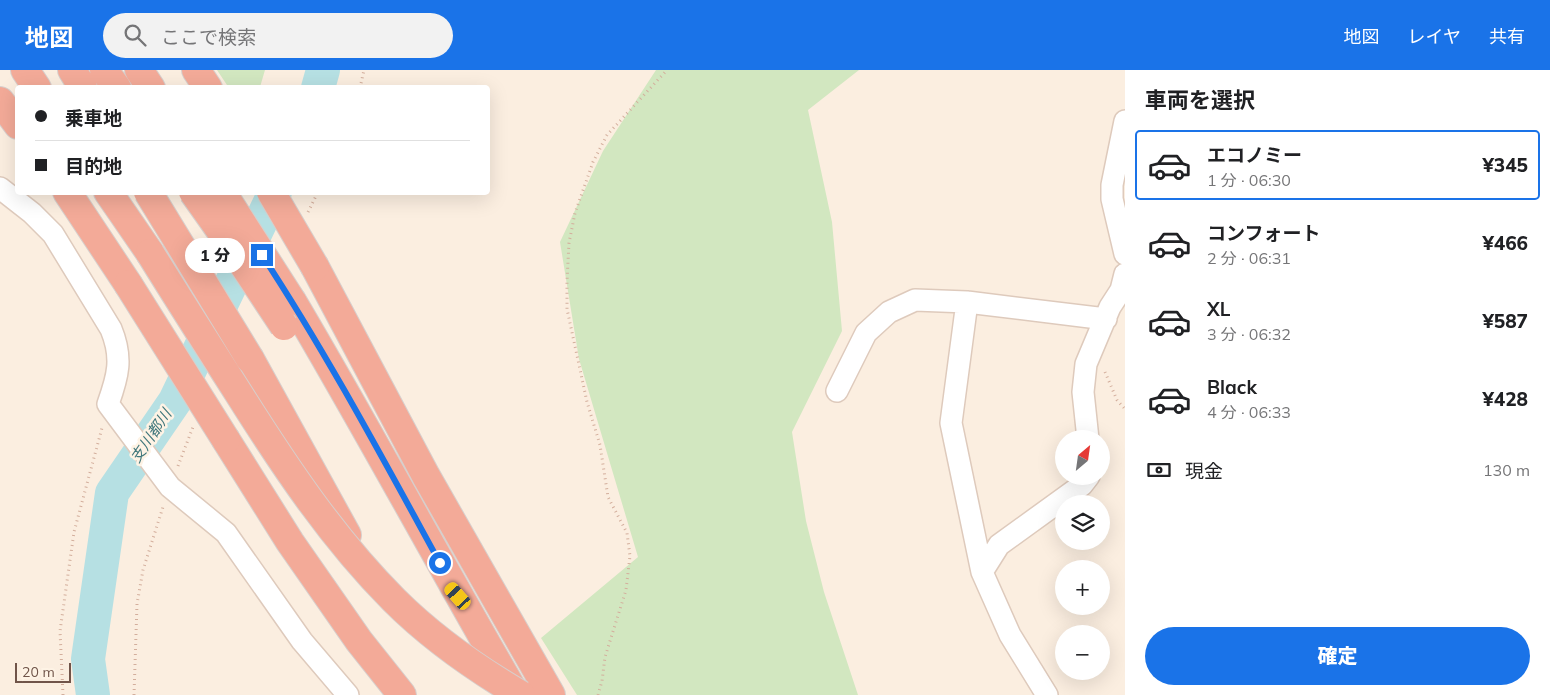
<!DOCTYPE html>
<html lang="ja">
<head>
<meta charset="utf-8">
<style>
	:root { --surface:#fff; --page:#f2f2f2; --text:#202124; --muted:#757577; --line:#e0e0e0; --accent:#1a73e8 }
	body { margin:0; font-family:Mulish,"Noto Sans JP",sans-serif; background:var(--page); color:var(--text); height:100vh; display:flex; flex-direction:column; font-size:19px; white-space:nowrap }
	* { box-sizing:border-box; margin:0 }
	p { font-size:16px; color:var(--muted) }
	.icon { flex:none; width:28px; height:28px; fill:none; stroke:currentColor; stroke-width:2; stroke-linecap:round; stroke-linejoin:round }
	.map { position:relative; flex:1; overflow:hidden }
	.details { display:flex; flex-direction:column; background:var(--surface); width:425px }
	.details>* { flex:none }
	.hud { position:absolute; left:15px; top:15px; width:475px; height:110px; border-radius:5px; box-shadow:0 5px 20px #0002; display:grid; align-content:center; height:110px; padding:0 20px; background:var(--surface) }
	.needle { width:32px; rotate:29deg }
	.controls { position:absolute; left:1055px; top:360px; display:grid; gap:10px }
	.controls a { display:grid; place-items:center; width:55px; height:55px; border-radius:50%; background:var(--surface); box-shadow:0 5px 20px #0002; font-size:25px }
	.scale { position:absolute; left:15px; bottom:12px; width:56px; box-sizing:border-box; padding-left:5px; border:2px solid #705449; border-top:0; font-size:14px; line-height:18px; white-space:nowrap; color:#705449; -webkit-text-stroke:4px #fef3e5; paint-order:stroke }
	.end { position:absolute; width:22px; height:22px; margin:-11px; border:6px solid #1a73e8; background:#fff; box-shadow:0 0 0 2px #fff }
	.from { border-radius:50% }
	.bubble { position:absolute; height:35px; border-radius:18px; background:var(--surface); box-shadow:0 5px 20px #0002; font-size:16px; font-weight:800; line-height:35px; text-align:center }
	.car { position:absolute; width:15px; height:30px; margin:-15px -8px; border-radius:6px; box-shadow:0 0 4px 1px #0007; background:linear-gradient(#f5c518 24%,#345 0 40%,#f5c518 0 76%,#345 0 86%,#f5c518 0) }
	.hud b { display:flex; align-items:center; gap:18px; height:48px; font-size:19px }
	.hud b+b { border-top:1px solid var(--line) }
	.hud i { width:12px; height:12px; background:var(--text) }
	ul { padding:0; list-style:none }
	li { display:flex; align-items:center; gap:15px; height:70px; margin:0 10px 8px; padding:0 10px; border:2px solid transparent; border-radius:5px }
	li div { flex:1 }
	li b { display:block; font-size:19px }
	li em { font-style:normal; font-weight:800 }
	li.active { border-color:var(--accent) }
	li>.icon { width:45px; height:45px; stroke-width:1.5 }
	h2 { padding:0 20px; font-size:22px; line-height:60px }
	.pay { display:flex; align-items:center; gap:12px; height:55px; padding:0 20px; font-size:19px }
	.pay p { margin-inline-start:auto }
	.primary-button { display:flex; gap:10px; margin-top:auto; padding:10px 20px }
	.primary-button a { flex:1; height:58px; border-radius:30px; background:var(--accent); color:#fff; font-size:20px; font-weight:800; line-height:58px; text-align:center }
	header { display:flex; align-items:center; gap:30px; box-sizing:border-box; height:70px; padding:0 25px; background:var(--accent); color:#fff }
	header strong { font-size:24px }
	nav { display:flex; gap:28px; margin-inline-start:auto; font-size:18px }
	.search { width:350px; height:45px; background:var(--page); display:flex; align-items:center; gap:12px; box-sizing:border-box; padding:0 18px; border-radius:28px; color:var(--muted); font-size:19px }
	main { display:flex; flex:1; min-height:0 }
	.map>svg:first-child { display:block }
</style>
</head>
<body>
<header>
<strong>地図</strong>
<div class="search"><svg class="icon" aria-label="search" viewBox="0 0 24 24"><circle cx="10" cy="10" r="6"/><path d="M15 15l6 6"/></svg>ここで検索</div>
<nav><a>地図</a><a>レイヤ</a><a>共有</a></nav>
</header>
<main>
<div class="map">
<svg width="1125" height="625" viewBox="0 0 1125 625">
	<rect width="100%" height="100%" fill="#fbeee0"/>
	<!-- green -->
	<path fill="#d2e7c0" d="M 217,0 L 265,0 L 260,17 L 229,18 Z
		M 656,0 L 859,0 L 808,40 L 832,152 L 842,261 L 792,362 L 806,451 L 824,522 L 858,625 L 577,625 L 541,568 L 638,487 L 579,289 L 560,172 L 603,81 Z"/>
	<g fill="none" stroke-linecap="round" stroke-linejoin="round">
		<!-- river -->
		<path stroke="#b6e0e3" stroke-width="34" d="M 318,18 L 323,0
			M 93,625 L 88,589 L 112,423 L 175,331 L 275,122"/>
		<defs>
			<path id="minor" d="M 1125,51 L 1112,115 L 1112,129 L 1125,184
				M 0,118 L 32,143 L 53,164 L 111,259 C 123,288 118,306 108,334 L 170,417 L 226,463 L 302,571 L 348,625
				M 967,232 L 951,353 L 982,502 L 1010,565 L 1047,625
				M 837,321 L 866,263 L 889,242 L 915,230 L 967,232 L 1106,249
				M 1088,369 L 1083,322 L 1086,294 L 1110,237 L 1121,220 L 1125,204
				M 982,502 L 999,475 L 1082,415 L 1089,406"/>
			<path id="highway" d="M 25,0 L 37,18
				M 72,0 L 83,18
				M 104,0 L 117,18
				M 139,0 L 151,18
				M 196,0 L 208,18
				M 0,31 L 18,55
				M 67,122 L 128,214
				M 108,122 L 150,183
				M 315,197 L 426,406 L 551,625
				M 292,231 C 369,361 440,494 516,625
				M 250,289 L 347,465
				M 226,370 L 290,472 L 359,571 L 402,625"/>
		</defs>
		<!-- minor casing -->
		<use href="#minor" stroke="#decabc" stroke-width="24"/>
		<!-- highway casing -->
		<use href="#highway" stroke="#d7cfcc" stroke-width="30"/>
		<!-- path -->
		<path stroke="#d3ae9c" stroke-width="3" stroke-dasharray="1 4" stroke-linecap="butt" d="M 360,18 L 364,0
			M 308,142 L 318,122
			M 1105,302 L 1117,330 L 1125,339
			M 178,396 L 193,357
			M 63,625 L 60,561 L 74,462 L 102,358
			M 134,625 L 137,534 L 143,500 L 163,437
			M 598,625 L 602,611 L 605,587 L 626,520 L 630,486 L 627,463 L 608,427 L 600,375 L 587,332 L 567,239 L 567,211 L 569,173 L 575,143 L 593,92 L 607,65 L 667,0"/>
		<!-- minor -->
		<use href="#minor" stroke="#fff" stroke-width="21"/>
		<!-- highway -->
		<use href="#highway" stroke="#f3aa98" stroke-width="28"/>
		<defs>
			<path id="highway-bridge" d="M 148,122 L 250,289
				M 193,122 L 227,170 L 284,256
				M 222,122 L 292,231
				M 271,122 L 315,197
				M 150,183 C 179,230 209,277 239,324 C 285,397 333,469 394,530 C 431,567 475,598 521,625
				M 128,214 L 226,370"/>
		</defs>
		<!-- highway-bridge casing -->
		<use href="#highway-bridge" stroke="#d7cfcc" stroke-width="30" stroke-linecap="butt"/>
		<!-- highway-bridge -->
		<use href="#highway-bridge" stroke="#f3aa98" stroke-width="28"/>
	</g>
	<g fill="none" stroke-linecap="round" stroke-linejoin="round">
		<!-- route -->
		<path stroke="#1a73e8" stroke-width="6" d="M 262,185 C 327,284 383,389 440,493"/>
	</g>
	<g text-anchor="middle" stroke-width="5" stroke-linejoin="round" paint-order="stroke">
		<!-- water labels -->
		<g font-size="15" font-style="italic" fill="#40777c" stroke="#fef3e5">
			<text transform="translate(151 366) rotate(-56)" y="5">支川都川</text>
		</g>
	</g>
</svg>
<div class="controls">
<a><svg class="needle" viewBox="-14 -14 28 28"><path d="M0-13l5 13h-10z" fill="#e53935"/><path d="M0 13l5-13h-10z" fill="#757577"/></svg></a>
<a><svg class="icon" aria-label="layers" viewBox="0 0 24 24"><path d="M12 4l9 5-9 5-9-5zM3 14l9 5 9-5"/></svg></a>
<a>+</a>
<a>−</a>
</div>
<div class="scale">20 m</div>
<i class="end from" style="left:440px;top:493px"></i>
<i class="end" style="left:262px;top:185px"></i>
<div class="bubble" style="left:185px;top:168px;width:60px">1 分</div>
<i class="car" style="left:458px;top:526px;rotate:318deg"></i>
<div class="hud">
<b><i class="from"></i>乗車地</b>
<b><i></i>目的地</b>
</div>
</div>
<section class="details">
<h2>車両を選択</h2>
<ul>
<li class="active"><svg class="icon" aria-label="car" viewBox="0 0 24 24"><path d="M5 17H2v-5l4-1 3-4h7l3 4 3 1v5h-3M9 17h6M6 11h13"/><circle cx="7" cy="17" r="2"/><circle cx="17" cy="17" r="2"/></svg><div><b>エコノミー</b><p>1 分 · 06:30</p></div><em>¥345</em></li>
<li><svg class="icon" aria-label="car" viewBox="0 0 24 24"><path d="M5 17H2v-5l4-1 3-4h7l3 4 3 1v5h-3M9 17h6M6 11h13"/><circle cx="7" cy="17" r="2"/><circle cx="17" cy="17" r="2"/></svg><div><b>コンフォート</b><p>2 分 · 06:31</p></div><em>¥466</em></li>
<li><svg class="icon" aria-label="car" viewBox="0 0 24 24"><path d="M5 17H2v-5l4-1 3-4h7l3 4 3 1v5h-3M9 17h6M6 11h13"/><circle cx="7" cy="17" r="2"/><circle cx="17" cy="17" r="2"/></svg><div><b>XL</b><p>3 分 · 06:32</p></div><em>¥587</em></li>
<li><svg class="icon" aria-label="car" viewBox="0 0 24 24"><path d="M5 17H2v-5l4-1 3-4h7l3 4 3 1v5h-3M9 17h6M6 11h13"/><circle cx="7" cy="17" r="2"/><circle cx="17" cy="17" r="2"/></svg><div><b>Black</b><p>4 分 · 06:33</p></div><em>¥428</em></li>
</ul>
<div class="pay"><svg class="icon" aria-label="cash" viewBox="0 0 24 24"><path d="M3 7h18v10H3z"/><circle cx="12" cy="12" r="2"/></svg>現金<p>130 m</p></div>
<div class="primary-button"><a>確定</a></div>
</section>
</main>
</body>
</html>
